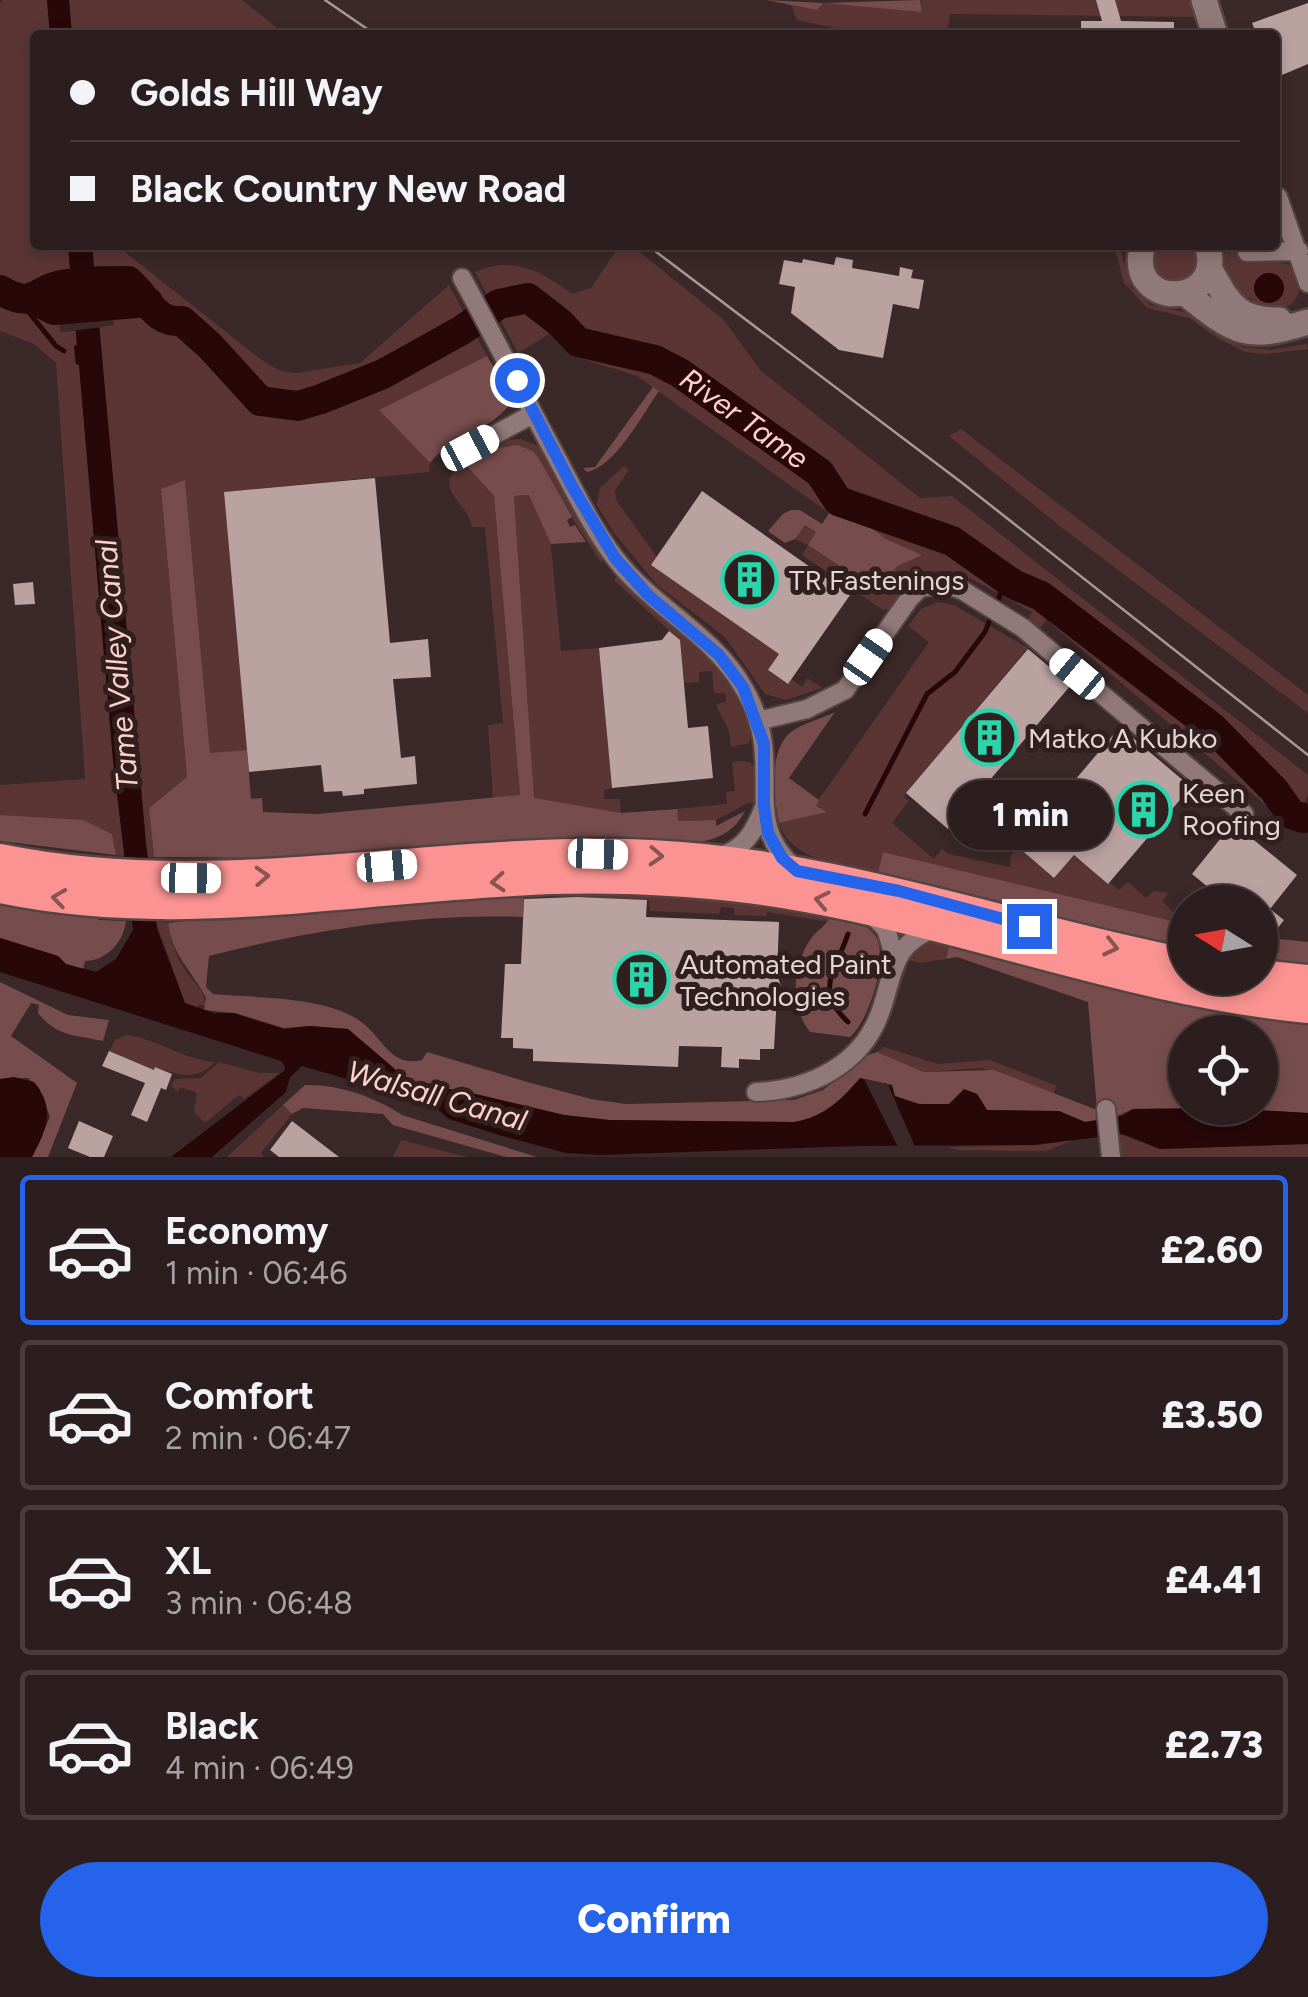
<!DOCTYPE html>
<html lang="en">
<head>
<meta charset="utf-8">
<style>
	:root { --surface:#2c1e1e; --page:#382b2b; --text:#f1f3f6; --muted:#a6a2a4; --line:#483c3c; --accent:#2563eb }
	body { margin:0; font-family:Figtree,sans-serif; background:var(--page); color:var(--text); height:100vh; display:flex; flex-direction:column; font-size:38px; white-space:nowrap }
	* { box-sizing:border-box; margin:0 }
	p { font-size:32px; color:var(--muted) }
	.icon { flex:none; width:55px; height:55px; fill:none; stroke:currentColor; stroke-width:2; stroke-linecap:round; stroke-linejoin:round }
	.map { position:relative; height:1157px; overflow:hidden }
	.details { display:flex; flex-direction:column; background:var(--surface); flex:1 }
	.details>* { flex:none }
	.top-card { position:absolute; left:30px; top:30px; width:1250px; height:220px; border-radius:10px; box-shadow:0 5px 15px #0003,0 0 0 2px var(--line); display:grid; align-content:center; height:220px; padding:0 40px; background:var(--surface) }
	.needle { width:65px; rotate:281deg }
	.fabs { position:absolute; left:1168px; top:885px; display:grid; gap:20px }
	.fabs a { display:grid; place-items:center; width:110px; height:110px; border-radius:50%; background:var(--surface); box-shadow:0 5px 15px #0003,0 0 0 2px var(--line); font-size:50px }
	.end { position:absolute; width:45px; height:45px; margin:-22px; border:12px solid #2563eb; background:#fff; box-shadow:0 0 0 5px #fff }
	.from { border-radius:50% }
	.bubble { position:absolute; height:70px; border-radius:35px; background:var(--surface); box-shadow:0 5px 15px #0003,0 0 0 2px var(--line); font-size:32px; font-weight:800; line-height:70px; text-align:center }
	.car { position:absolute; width:30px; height:60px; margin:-30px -15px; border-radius:12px; box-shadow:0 0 8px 2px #0007; background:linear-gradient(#fff 24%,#345 0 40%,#fff 0 76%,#345 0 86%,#fff 0) }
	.top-card b { display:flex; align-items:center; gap:35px; height:95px; font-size:38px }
	.top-card b+b { border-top:2px solid var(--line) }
	.top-card i { width:25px; height:25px; background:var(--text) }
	ul { padding:18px 0 0; list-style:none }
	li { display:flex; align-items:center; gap:30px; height:150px; margin:0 20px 15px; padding:0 20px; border:5px solid var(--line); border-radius:10px }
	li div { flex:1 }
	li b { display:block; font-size:38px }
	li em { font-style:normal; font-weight:800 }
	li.selected { border-color:var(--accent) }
	li>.icon { width:90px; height:90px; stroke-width:1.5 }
	.cta { display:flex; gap:20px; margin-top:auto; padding:20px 40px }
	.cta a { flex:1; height:115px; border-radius:60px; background:var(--accent); color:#fff; font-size:40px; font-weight:800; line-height:115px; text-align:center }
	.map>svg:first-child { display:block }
</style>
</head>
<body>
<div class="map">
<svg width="1308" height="1157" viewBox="0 0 1308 1157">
	<rect width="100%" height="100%" fill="#3b2828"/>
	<!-- green -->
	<path fill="#5a3534" d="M 3,0 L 47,0 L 50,35 L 35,35 L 35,245 L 68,245 L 70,271 L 55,273 L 60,332 L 76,331 L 77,345 L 74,346 L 75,363 L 79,364 L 113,760 L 125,856 L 116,855 L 112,834 L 0,815 L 0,785 L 85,779 L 56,363 L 34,344 L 0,331 L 0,3 Z
		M 69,0 L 242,0 L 286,35 L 72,35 Z
		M 921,0 L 1190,0 L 1195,17 L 950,14 L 947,35 L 869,35 L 797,20 L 791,5 L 817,10 L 822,3 L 922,11 Z
		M 92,245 L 120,245 L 121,249 L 263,361 L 281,371 L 296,373 L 360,363 L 449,285 L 487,356 L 379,410 L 430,463 L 429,472 L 224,492 L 247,750 L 210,754 L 185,481 L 161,489 L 187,777 L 149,808 L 154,857 L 147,857 L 99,327 L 114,325 L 108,266 L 94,267 Z
		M 620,245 L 631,245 L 724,320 L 760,370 L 920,498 L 952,496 L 1308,775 L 1308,794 L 1294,829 L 1047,620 L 1038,630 L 1028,620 L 1032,612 L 970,578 L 967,581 C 922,561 916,573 889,609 L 883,610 L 802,555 L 808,545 L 795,539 L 804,524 L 816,532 L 809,546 L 871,587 L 879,585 L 898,566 L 921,555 L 886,539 L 861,520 L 829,513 L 637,376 L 570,355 L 549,334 L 518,353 L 475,272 C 512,255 542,271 572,294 L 591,288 Z
		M 1114,245 L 1119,245 L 1131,287 L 1150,305 L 1189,313 L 1242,347 L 1271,350 L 1307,344 L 1308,349 L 1265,354 L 1245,352 L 1219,339 L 1189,318 L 1147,308 L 1124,283 Z
		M 1156,245 L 1191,245 C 1200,259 1197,272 1183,281 L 1162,280 L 1153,270 Z
		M 1227,245 L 1242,245 L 1242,262 L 1275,261 L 1290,265 L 1300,285 C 1296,312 1280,309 1257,308 L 1252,299 C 1229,294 1219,266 1227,245 Z
		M 961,429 L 1308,695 L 1308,713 L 1061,527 L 949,436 Z
		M 520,439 L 537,445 L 545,452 L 583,525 L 603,555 L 601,563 L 558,496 L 477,455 L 509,440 Z
		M 464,463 L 494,496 L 520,796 L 493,798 L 488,725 L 503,723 L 485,527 L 472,527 C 468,501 428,488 464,463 Z
		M 624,466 L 629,470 L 615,490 L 616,500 L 657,557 L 651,565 L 779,654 L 768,671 L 787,684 L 791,679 L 802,687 L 807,678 L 822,688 L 786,700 L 765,694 L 725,637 L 657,585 L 614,533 L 597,505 L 600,488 Z
		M 529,495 L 550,536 L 561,651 L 599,648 L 612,788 L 604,790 L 604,799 L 620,799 L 621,814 L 534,799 L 514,496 Z
		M 616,577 L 623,577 C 655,611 766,690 749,743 L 731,747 C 729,720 723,724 716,704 L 726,702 L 725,693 L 714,693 L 712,671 L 699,672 L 699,682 L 684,683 L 679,640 L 614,580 Z
		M 938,602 L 954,605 L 1028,648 L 906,793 L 904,797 L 909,801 L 892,823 L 934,859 L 942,849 L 948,854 L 1010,867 L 1011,855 L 1018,847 L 1054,878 L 1074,855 L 1119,890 L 1128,882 L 1146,898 L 1154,891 L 1168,893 L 1162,901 L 1185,924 L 883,852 L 878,872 C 842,863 792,863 779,823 L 826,812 L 815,805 L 929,642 L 908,626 L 921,609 Z
		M 741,761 L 750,762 L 755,768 L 755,803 L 748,803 L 716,820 L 677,821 L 677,809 L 727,804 L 726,792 L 735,791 L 732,762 Z
		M 623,888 L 807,911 L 831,916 L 829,922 L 767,912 L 766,916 L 734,915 L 734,908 L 721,907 L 719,914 L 650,911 L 649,900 L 524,895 Z
		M 156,922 L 168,923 C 170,940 176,955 185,970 C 193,983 206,990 205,1006 L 199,1004 L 197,1008 L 185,1003 Z
		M 934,938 L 1149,996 L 1152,1000 L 950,944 L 946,959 L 920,963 L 909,960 L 891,1016 L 889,1012 C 899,978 899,952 934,938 Z
		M 127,1035 C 158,1039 184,1060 215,1062 C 196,1081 180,1076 156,1067 L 154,1070 L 109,1051 L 115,1040 Z
		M 884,1047 L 938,1064 L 990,1060 L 1057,1086 L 1053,1095 L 982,1068 L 924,1072 L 877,1052 Z
		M 219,1062 L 259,1073 L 280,1073 L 244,1099 L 239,1095 L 205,1123 L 194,1112 L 197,1093 L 180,1087 L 178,1092 L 171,1086 L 175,1079 L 201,1078 Z
		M 283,1105 L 292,1114 L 261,1153 L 264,1157 L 227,1157 Z
		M 1119,1134 L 1160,1149 L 1308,1144 L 1308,1157 L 1121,1157 Z
		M 1079,1138 L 1046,1151 L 958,1150 L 948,1147 L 1035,1145 Z
		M 401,1140 L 467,1157 L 393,1157 Z"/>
	<!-- forest -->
	<path fill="#764d4c" d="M 766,0 L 822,3 L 920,0 L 922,12 L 823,3 L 817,10 Z
		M 487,356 L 493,366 L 497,365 L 509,385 L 509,405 C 488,433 450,437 430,463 L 379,410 Z
		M 653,387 L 659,391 C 642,415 615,467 587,472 L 583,468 L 595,467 Z
		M 518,445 L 534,452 L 539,459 L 572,517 L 567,520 L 570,527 L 575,525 L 586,542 L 551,544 L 529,495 L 514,496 L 534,798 L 621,813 L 677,809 L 678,821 L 716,820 L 716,826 L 745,811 C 735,832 715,841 692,843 L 571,837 L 299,858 L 154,857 L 149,808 L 187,777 L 161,489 L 185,480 L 210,753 L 247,750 L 251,799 L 262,798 L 263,812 L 317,814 L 520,795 L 494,496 L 464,463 L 494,449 Z
		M 791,510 L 800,510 L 822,524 L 829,513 L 861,520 L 886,539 L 922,555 L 898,566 L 879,585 L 871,587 L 808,545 L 816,532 L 805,525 L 795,539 L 785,543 L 768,531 L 783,514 Z
		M 835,712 L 789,778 L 819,800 L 816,806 L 827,812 L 779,823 C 774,798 768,750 791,732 C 803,723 821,719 835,712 Z
		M 0,815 L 83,820 L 112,834 L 116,855 L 0,841 Z
		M 883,852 L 1185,924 L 1185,946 L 1080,924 L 878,872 Z
		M 524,890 L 523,917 C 419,913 310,930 209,956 L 206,987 L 213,994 C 256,998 325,996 360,1021 C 383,1037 390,1068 422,1060 L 427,1052 L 531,1083 L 591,1099 L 626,1104 L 794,1100 L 823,1090 L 865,1056 L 877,1052 L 924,1072 L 994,1070 L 1097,1110 L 1088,1002 L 957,957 L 946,959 L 950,943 C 1069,978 1185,1012 1308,1023 L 1308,1113 L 1220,1108 L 1260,1108 L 1260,1032 L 1185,1032 L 1185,1108 L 1220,1108 L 1133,1109 L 1117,1116 L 1116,1109 L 1098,1110 L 1098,1120 L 1085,1122 L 1059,1111 L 987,1110 L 977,1094 L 963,1092 L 949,1104 L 940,1106 L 904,1102 L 895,1096 L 839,1101 L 813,1119 L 794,1122 L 609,1120 L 564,1115 L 463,1091 L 448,1089 L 433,1092 L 417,1088 L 348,1029 L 310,1026 L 284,1028 L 234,1013 L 204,1010 L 206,998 C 192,971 172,955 168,923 L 398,899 Z
		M 0,898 L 92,914 L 99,920 L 126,921 C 124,941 107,961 85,961 L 83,970 L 65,964 L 58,956 L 0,938 Z
		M 831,916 C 846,919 864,921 874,934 C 891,954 869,1021 850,1037 L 810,1032 C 790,1007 792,967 810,940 C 816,931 826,926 831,916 Z
		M 1260,930 L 1270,938 L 1308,942 L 1308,963 L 1260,958 Z
		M 0,982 L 68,1015 L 109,1020 L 103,1041 C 76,1035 57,1037 38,1013 L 39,1005 L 31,1003 L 11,1036 L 77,1083 L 48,1157 L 32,1157 L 50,1117 L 39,1088 L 28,1078 L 0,1079 Z
		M 305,1085 C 338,1084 375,1097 402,1115 L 537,1157 L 506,1157 L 393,1125 L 383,1114 L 303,1108 L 292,1114 L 283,1105 Z"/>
	<!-- water -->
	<path fill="#280709" d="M 47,0 L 69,0 L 72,35 L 50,35 Z
		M 68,245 L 92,245 L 146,843 L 157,929 L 185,1003 L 214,1013 L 234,1013 L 284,1029 L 310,1026 L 348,1029 L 417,1088 L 433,1092 L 448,1089 L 463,1091 L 564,1115 L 609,1120 L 794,1122 C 824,1117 841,1100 860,1078 L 892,1085 L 895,1096 L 919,1104 L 949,1104 L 964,1089 L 977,1094 L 987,1110 L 1059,1111 L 1085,1122 L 1122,1116 L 1133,1109 L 1220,1108 L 1308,1113 L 1308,1144 L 1160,1149 L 1123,1134 L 1035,1145 L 856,1146 L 600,1155 L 566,1153 L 499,1135 L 449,1119 L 430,1103 L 302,1066 L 290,1077 L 286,1092 L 212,1157 L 171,1157 L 284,1071 L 285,1066 L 281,1061 L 0,972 L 0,938 L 58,956 L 66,964 L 96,972 L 116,959 L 133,930 L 113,760 L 79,365 L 76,364 L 74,346 L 77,345 Z
		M1254 288a15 15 0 1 1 30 0a15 15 0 1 1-30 0Z
		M 14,1077 L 34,1082 C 56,1109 47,1129 32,1157 L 0,1157 L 0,1079 Z"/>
	<!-- pier -->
	<path fill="#3b2828" d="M 99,266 L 104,327 L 71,331 L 65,271 Z
		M 864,1079 L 888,1084 L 917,1151 L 900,1151 Z"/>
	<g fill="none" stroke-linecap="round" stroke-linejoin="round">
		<!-- stream -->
		<path stroke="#280709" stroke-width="5" d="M 18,299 L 56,346 L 64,351
			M 865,814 L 927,694 L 955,672 L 985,632 L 1000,595 L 1002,573
			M 848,934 C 835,972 814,990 848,1022"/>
		<!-- river -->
		<g stroke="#280709" stroke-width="30">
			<path id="s1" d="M 0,290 C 34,310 35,290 61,285 C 83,281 106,281 128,281 C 148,297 153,323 182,321 L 210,346 L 260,401 L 298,406 L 321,399 L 383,374 L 462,330 L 499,304 L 528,298 L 559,322 L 578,342 L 655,360 L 680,373 L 820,473 L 838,501 L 952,541 L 1013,584 L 1041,596 L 1213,728 L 1274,790 L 1291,814 L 1303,818"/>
			<path d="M 31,298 L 54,310 L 148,302"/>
		</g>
	</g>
	<!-- building -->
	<path fill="#baa2a1" d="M 1096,0 L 1115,0 L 1121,21 L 1174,22 L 1174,35 L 1081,35 L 1081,21 L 1102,21 Z
		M 1308,3 L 1308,64 L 1275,78 L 1275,35 L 1257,35 L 1252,23 Z
		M 836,257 L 853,260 L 852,268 L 899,276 L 900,267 L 913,270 L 911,278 L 924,280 L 919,309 L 893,304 L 883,358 L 839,350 L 791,313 L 795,287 L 779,284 L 784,260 L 802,263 L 803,259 L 834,265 Z
		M 375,478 L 390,643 L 428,639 L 431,677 L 393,679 L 401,758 L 415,756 L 417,784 L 364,789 L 364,794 L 343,796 L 342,791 L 324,792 L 321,765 L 249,772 L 224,492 Z
		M 702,491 L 850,595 L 788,684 L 768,670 L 779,654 L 651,565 Z
		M 33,582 L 35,604 L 15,605 L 13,584 Z
		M 669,631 L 680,640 L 688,728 L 708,726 L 713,778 L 612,788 L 599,648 L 662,640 Z
		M 1028,649 L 1071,685 L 948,829 L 906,793 Z
		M 1120,727 L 1191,787 L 1108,884 L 1074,855 L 1054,878 L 1018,847 Z
		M 1233,823 L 1297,875 L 1270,909 L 1284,920 L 1270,938 L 1260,930 L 1260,902 L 1226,902 L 1192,874 Z
		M 577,897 L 647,900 L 646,917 L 779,922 L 777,975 L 781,986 L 777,995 L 774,1049 L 760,1049 L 760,1060 L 739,1059 L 739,1068 L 721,1067 L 722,1047 L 679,1046 L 678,1067 L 533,1061 L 533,1049 L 513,1048 L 513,1038 L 501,1038 L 505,964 L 521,964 L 524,899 Z
		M 109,1051 L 154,1070 L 155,1067 L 172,1074 L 166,1090 L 161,1088 L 147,1122 L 131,1115 L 145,1083 L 102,1066 Z
		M 79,1121 L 113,1136 L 104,1157 L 90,1157 L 68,1148 Z
		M 292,1121 L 339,1157 L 279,1157 L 270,1150 Z"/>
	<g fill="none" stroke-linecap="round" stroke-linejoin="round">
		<defs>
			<path id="street" d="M 1278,197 L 1308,283
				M 1247,252 L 1299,251
				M 462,278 C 495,338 525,399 558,460 C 575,492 593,529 615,558 C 652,607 713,634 743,687 C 753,703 761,726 763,744 C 769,795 752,832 797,870
				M 470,448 L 533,414
				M 758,721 L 807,709 L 845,690 L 909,599 L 920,588 L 943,584 L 962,590 L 1023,628 L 1244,814
				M 720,856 C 745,849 755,830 764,807
				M 870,913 L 886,929 L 895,959
				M 756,1092 C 808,1090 861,1066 880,1013 C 894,975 890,944 936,928
				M 1106,1109 L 1111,1157"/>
			<path id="secondary" d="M 1204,0 L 1215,35
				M 1143,245 C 1123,312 1228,308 1207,245
				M 1209,268 C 1228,301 1235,321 1279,320
				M 1185,293 C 1235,333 1245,342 1308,322"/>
			<path id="highway" d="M 0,859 C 221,904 430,845 651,855 C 839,864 1003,927 1185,963
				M 0,888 C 171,924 340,890 512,881 C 570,877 628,878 686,882 C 899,895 1097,988 1308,1008
				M 1260,975 L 1308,980"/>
		</defs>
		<!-- street casing -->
		<use href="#street" stroke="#544443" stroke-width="22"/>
		<!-- secondary casing -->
		<use href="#secondary" stroke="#544443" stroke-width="30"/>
		<!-- highway casing -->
		<use href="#highway" stroke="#544443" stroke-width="35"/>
		<!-- street -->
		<use href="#street" stroke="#907978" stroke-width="18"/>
		<!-- secondary -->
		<use href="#secondary" stroke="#907978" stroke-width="25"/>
		<!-- highway -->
		<use href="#highway" stroke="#fa9391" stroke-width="30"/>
		<!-- tram -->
		<path stroke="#a89998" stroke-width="2.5" d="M 325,0 L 376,35
			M 647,245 L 961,482 L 1308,755"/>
	</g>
	<!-- one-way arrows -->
	<defs><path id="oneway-chevron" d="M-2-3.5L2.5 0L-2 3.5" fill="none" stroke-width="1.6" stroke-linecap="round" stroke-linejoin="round" transform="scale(2.5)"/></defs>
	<g stroke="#8b5352">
		<use href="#oneway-chevron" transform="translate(656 856) rotate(3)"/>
		<use href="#oneway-chevron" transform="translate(262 876) rotate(-3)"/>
		<use href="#oneway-chevron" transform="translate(498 882) rotate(176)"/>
		<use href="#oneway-chevron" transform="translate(59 898) rotate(-172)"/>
		<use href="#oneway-chevron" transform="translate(822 900) rotate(-168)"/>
		<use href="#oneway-chevron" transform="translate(1111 947) rotate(13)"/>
	</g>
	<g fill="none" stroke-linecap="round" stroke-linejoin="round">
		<!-- route -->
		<path stroke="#2563eb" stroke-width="12" d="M 517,380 L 573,488 L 615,558 L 649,596 L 719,655 L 743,687 L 764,744 L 764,806 L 768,833 L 782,858 L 797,871 L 899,891 L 1029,926"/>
	</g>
	<!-- icons -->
	<defs>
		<symbol id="building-ring" viewBox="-11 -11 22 22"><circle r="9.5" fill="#311f1e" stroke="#2bd5ac" stroke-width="1.5"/><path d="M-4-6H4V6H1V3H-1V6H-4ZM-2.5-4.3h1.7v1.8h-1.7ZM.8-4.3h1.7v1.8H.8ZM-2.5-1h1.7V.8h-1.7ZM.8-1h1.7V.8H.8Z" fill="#2bd5ac"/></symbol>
	</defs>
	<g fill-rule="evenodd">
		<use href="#building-ring" x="718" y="548" width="63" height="63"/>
		<use href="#building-ring" x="958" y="706" width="63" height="63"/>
		<use href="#building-ring" x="1112" y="778" width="63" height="63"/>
		<use href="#building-ring" x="610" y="948" width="63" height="63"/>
	</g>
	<g text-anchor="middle" stroke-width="10" stroke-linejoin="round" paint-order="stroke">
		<!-- poi labels -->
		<g font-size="28" fill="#e2d5d4" stroke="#311f1e" text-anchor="start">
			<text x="789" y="590">TR Fastenings</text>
			<text x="1028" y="748">Matko A Kubko</text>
			<text x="1182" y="803">Keen<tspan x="1182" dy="32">Roofing</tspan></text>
			<text x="680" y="974">Automated Paint<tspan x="680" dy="32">Technologies</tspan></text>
		</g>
		<!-- water labels -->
		<g font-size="30" font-style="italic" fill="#fed1cf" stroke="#311f1e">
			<text dy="10" stroke="none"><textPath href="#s1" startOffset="862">River Tame</textPath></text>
			<text transform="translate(117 665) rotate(-95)" y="10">Tame Valley Canal</text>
			<text transform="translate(437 1096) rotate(16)" y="10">Walsall Canal</text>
		</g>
	</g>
</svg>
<div class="fabs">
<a><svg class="needle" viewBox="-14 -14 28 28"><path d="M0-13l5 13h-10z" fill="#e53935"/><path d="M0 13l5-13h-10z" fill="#a6a2a4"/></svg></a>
<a><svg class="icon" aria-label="locate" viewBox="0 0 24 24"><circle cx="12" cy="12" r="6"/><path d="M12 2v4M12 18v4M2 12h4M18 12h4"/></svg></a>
</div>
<i class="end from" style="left:517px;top:380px"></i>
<i class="end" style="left:1029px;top:926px"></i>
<div class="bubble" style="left:948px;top:780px;width:165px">1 min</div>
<i class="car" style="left:470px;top:448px;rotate:62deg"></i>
<i class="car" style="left:868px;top:657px;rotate:35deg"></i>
<i class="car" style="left:1077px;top:674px;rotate:310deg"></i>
<i class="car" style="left:598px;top:854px;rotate:92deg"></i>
<i class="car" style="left:387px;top:866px;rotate:85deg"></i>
<i class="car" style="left:191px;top:878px;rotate:91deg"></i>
<div class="top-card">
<b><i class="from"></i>Golds Hill Way</b>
<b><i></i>Black Country New Road</b>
</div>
</div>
<section class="details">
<ul>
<li class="selected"><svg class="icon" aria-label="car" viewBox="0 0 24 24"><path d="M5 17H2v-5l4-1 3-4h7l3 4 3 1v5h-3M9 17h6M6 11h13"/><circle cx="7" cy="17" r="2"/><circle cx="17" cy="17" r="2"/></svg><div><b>Economy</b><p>1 min · 06:46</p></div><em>£2.60</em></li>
<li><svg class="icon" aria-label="car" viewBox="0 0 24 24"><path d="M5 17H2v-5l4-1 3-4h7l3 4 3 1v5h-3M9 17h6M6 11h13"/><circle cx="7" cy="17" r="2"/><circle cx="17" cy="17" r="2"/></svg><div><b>Comfort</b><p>2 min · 06:47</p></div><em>£3.50</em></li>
<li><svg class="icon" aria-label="car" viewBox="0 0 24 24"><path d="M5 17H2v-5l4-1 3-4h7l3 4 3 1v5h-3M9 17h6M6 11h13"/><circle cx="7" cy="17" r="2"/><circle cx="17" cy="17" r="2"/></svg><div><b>XL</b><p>3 min · 06:48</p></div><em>£4.41</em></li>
<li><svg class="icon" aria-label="car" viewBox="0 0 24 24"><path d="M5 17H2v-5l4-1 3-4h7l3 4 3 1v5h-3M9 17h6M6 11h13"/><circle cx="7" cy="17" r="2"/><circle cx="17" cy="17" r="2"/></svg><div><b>Black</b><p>4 min · 06:49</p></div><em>£2.73</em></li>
</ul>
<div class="cta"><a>Confirm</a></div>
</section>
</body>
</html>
